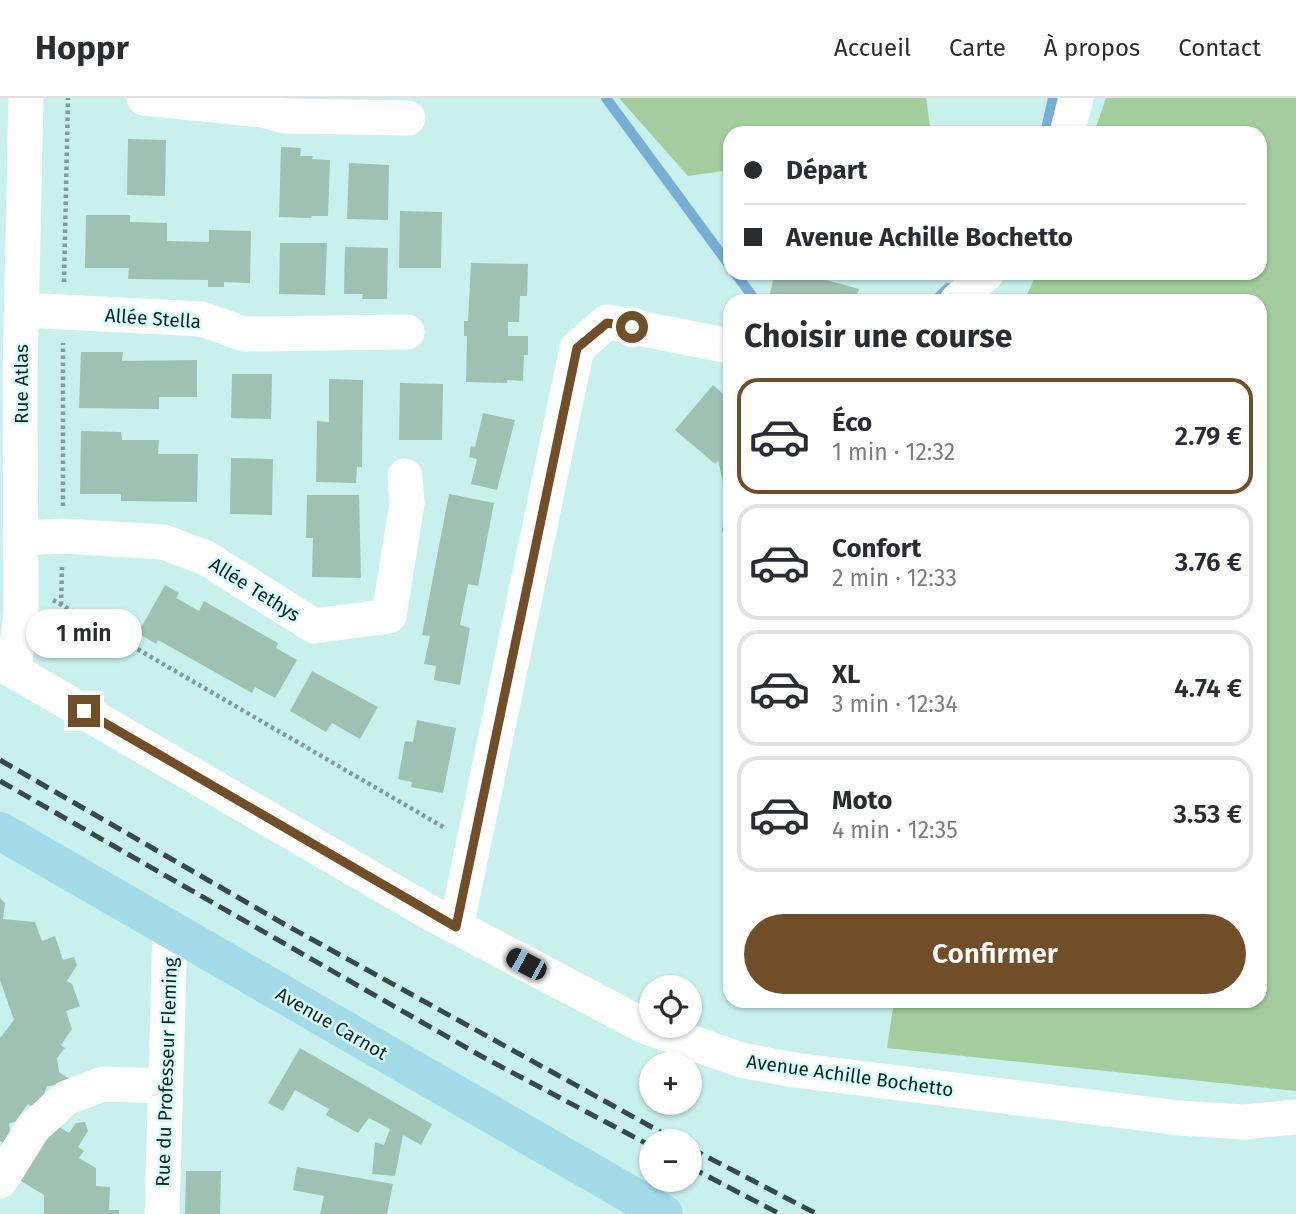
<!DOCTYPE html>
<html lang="fr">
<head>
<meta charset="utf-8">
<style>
	:root { --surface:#fff; --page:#f7f7f7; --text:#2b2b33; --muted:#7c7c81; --line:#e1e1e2; --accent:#714e27 }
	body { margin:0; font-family:"Fira Sans",sans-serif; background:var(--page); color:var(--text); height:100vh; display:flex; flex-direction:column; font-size:26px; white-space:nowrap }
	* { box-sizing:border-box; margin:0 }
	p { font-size:23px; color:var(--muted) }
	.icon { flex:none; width:38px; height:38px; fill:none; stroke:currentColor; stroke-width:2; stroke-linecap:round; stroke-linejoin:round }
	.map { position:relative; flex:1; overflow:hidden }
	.drawer { position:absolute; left:723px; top:196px; width:544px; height:714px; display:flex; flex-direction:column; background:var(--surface); border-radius:21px; box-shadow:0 2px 5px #0004 }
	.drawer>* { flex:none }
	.banner { position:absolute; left:723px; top:28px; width:544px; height:154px; border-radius:21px; box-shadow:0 2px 5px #0004; display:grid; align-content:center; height:154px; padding:0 21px; background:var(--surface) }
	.tools { position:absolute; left:639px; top:877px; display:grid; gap:14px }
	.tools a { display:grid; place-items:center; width:63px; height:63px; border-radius:50%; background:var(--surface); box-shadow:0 2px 5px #0004; font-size:35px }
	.end { position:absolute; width:32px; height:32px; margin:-16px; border:9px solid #714e27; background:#fff; box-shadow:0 0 0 4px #fff }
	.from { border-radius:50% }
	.bubble { position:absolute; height:49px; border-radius:24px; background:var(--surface); box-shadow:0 2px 5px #0004; font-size:23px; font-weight:600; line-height:49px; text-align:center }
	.car { position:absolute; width:21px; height:42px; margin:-21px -10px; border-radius:9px; box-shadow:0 0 5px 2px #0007; background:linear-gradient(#222 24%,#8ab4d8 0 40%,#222 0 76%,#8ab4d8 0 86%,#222 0) }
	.banner b { display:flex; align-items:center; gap:24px; height:66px; font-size:26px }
	.banner b+b { border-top:2px solid var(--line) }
	.banner i { width:18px; height:18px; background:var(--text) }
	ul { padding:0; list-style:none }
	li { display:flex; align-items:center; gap:21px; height:116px; margin:0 14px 10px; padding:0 7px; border:4px solid var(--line); border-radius:21px }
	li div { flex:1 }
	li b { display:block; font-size:26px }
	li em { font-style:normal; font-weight:600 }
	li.current { border-color:var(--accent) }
	li>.icon { width:63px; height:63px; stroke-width:1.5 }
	h2 { padding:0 21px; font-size:32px; line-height:84px }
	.cta { display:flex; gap:14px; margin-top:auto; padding:14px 21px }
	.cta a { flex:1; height:80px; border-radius:42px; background:var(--accent); color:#fff; font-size:28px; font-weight:600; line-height:80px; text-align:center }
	header { display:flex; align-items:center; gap:42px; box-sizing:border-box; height:98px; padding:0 35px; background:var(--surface); border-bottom:2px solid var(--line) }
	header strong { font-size:33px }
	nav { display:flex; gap:38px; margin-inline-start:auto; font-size:24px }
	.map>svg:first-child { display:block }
</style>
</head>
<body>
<header>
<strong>Hoppr</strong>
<nav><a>Accueil</a><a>Carte</a><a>À propos</a><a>Contact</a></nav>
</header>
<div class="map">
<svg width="1296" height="1116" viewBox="0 0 1296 1116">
	<rect width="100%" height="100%" fill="#c8f1ee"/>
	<!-- green -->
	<path fill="#a3cd9d" d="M 619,0 L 926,0 L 931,35 L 730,35 L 730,72 L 688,78 Z
		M 1106,0 L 1296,0 L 1296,993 L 887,950 L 894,903 L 1260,903 L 1260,203 L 1024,203 L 1037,175 L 1260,175 L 1260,35 L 1094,35 Z"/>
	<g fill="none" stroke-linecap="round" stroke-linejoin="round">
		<!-- stream -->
		<path stroke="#76aed6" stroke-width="10" d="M 606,0 L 730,168
			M 1045,35 L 1053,0
			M 735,175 L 756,203
			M 935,203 L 948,190"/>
	</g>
	<!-- building -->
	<path fill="#9fc1b2" d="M 128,41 L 166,42 L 165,98 L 127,97 Z
		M 281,49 L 301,50 L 300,58 L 313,58 L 312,61 L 330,62 L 328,118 L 312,118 L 311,120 L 279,119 Z
		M 349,65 L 389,67 L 388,122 L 347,121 Z
		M 400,113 L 442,114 L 441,170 L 399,170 Z
		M 86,117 L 130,117 L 130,124 L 167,125 L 167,143 L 209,144 L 209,132 L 251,133 L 250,185 L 224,184 L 224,189 L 208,189 L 208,182 L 128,181 L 129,170 L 85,170 Z
		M 280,145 L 327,145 L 325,197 L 279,196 Z
		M 345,149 L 388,150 L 387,201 L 362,201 L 363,196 L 344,196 Z
		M 471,165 L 528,166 L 527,198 L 520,198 L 519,224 L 508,224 L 508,238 L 528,238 L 528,257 L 524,257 L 523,283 L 507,282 L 507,285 L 466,284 L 467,238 L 464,238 L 464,223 L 468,223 Z
		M 775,175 L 801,175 L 859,191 L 855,203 L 768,203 Z
		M 81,254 L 123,254 L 122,263 L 197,262 L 197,299 L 159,299 L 159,311 L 79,310 Z
		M 232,276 L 272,276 L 271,321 L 231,320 Z
		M 329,281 L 363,282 L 362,369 L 357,369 L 356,385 L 316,384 L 317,323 L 329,324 Z
		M 400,285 L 443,286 L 442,342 L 399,342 Z
		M 713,287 L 730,302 L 727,309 L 730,311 L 730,435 L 722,434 L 727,401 L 718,363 L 715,366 L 675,332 Z
		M 483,315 L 515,322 L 497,392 L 471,386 L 477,361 L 469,359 L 471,348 L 475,349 Z
		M 81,333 L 121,334 L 122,342 L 159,342 L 158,356 L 198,356 L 197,404 L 121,403 L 121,396 L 80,396 Z
		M 231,360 L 273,361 L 272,417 L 230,416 Z
		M 449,396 L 494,405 L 478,488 L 468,486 L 460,527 L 470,530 L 460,587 L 434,582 L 436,568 L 424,566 L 430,538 L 422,537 Z
		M 307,397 L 359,397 L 361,480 L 312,479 L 313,440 L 306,440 Z
		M 165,487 L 179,495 L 176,500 L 199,513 L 204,503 L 278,545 L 276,550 L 297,562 L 275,600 L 255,589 L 252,595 L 158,542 L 156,546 L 138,535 Z
		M 312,573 L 378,609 L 360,641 L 332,625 L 326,634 L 290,613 Z
		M 417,622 L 456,630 L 443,695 L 411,689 L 412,684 L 398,681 L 405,643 L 413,644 Z
		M 0,800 L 5,805 L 3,821 L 35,824 L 42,843 L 55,838 L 63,862 L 74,859 L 77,867 L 67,883 L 72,886 L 80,908 L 66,913 L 72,931 L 61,947 L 65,950 L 57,960 L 59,974 L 68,980 L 64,987 L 47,988 L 43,999 L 34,1011 L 28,1006 L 15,1024 L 9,1025 L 11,1042 L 7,1047 L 0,1043 L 0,940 L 14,922 L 0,882 Z
		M 300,950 L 432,1026 L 421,1047 L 403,1037 L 395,1078 L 372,1076 L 375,1044 L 384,1047 L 390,1031 L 369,1020 L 358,1035 L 326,1017 L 329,1011 L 295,992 L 283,1013 L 268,1005 Z
		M 85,1024 L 88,1033 L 78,1049 L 84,1053 L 79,1060 L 96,1070 L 96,1088 L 110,1089 L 109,1112 L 119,1112 L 119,1116 L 44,1116 L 44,1097 L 21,1083 L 56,1027 L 69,1035 L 76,1025 Z
		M 297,1069 L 393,1086 L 387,1116 L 320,1116 L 324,1098 L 293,1092 Z
		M 186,1073 L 221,1073 L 220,1116 L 185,1116 Z"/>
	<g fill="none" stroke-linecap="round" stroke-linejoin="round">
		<!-- path -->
		<path stroke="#7d9c9a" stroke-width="4.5" stroke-dasharray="3.5 3.5" stroke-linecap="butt" d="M 64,184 L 68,0
			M 63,408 L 63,245
			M 53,502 L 445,730
			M 61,507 L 62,469"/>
		<!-- minor -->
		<path stroke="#fff" stroke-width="35" d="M 144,0 L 263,12 L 285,18 L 408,20
			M 1067,35 L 1076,0
			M 957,203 L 987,175
			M 22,212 L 202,221 L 244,236 L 407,234
			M 22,440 L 63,438 L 163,444 L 206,460 L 314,528 L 389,518 L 407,405 L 405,378
			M 0,565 L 434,817 L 644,928 L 741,962 L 794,972 L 1180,1020 L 1243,1024 L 1296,1019
			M 14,573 L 21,514 L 20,277 L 26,0
			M 456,829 L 577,250 L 607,224 L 730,248
			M 0,1083 L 32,1031 L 66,1000 L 103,986 L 166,988
			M 162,1116 L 170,831"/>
		<!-- major -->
		<path stroke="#a4dbe9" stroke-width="38" d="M 0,733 L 664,1116"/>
		<!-- rail -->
		<path stroke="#364b49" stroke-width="5" stroke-dasharray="14 7" stroke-linecap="butt" d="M 0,662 L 284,826 L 677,1043
			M 0,683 L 481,958 L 651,1048
			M 690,1050 L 817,1116
			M 690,1069 L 780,1116"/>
	</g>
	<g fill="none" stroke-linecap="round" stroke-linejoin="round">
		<!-- route -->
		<path stroke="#714e27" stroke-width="9" d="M 84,613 L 456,829 L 577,250 L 607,225 L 632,229"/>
	</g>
	<g text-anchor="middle" stroke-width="5" stroke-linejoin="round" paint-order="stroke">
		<!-- street labels -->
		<g font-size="19" fill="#122221" stroke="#d5fefb">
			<text transform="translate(153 220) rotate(4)" y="7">Allée Stella</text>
			<text transform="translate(21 286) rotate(-90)" y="7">Rue Atlas</text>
			<text transform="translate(255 491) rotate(32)" y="7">Allée Tethys</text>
			<text transform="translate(332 925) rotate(30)" y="7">Avenue Carnot</text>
			<text transform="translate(166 974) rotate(-88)" y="7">Rue du Professeur Fleming</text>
			<text transform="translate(850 977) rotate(8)" y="7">Avenue Achille Bochetto</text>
		</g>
	</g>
</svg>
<div class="tools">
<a><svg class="icon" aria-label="locate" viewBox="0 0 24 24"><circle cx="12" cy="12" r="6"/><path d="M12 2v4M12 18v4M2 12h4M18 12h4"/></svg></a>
<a>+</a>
<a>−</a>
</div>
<i class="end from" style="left:632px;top:229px"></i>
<i class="end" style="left:84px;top:613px"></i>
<div class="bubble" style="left:26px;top:511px;width:116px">1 min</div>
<i class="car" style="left:526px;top:866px;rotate:298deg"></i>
<div class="banner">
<b><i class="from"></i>Départ</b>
<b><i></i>Avenue Achille Bochetto</b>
</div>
<section class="drawer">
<h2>Choisir une course</h2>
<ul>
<li class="current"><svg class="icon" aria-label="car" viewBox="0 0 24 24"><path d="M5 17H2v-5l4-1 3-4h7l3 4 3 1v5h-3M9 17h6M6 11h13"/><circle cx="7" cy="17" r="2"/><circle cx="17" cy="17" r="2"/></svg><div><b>Éco</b><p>1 min · 12:32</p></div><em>2.79 €</em></li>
<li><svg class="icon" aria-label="car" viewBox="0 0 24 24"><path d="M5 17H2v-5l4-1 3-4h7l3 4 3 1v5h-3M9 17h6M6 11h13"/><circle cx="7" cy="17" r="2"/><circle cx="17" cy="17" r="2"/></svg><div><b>Confort</b><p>2 min · 12:33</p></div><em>3.76 €</em></li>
<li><svg class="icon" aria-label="car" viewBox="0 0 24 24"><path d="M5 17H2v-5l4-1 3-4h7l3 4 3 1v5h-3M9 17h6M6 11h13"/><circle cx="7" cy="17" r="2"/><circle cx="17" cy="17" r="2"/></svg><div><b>XL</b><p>3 min · 12:34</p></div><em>4.74 €</em></li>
<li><svg class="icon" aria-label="car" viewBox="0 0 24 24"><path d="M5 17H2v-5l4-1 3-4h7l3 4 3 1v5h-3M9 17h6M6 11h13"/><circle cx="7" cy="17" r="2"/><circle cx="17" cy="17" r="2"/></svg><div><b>Moto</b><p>4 min · 12:35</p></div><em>3.53 €</em></li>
</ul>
<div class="cta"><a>Confirmer</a></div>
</section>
</div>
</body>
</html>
